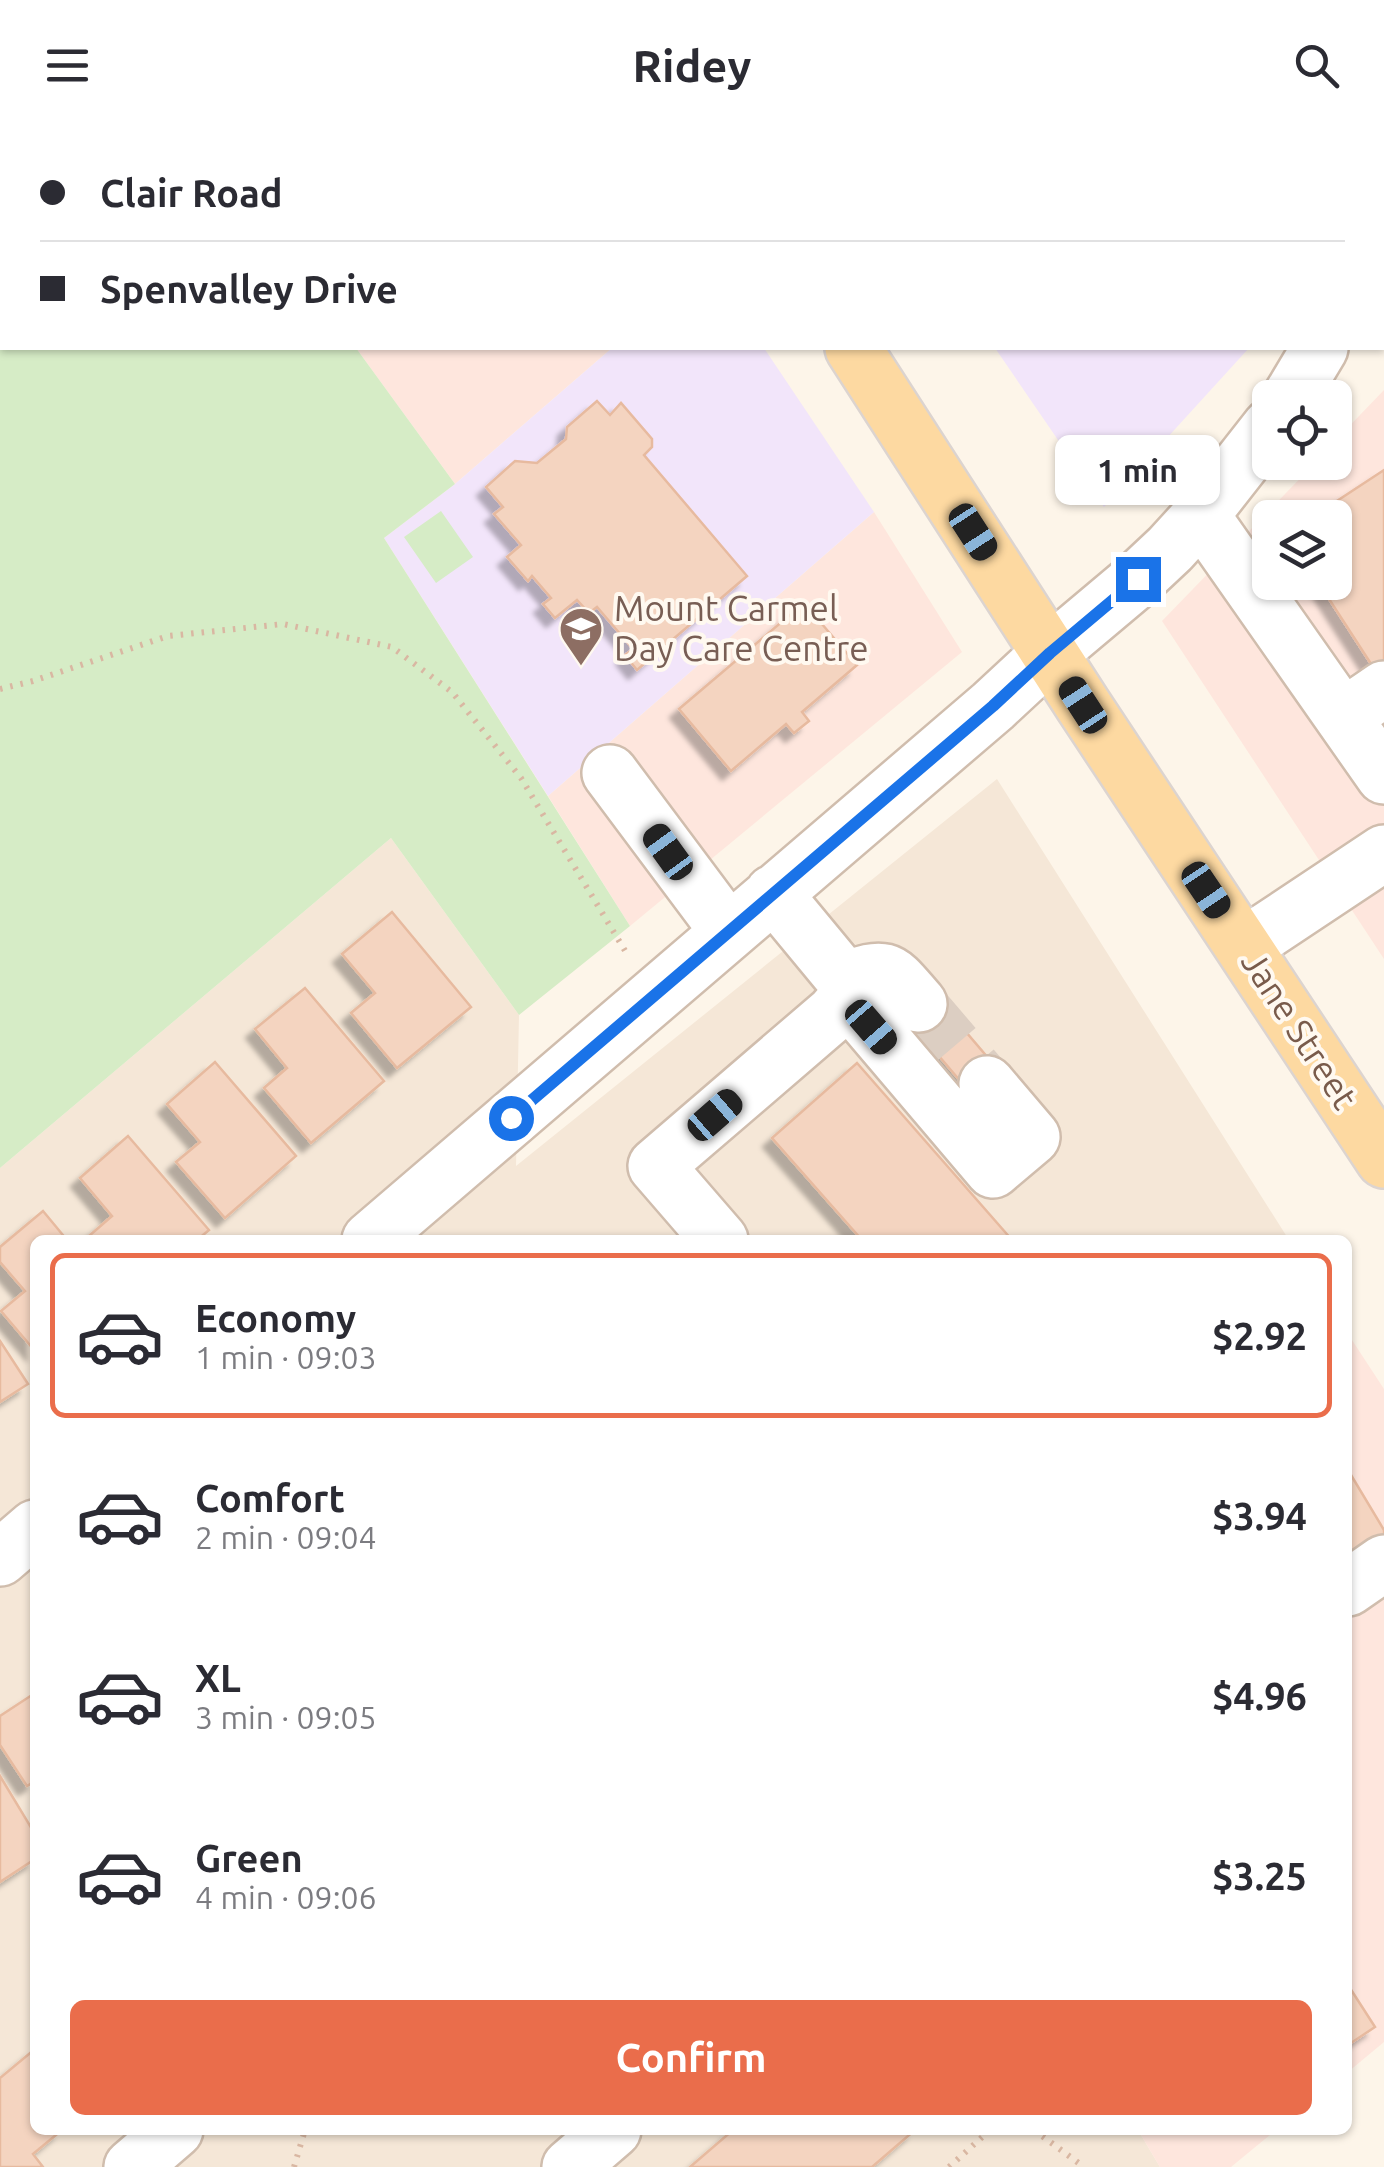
<!DOCTYPE html>
<html lang="en">
<head>
<meta charset="utf-8">
<style>
	:root { --surface:#fff; --page:#f2f2f3; --text:#2b2b33; --muted:#7c7c81; --line:#e1e1e2; --accent:#ea6d4b }
	body { margin:0; font-family:Ubuntu,sans-serif; background:var(--page); color:var(--text); height:100vh; display:flex; flex-direction:column; font-size:38px; white-space:nowrap }
	* { box-sizing:border-box; margin:0 }
	p { font-size:32px; color:var(--muted) }
	.icon { flex:none; width:55px; height:55px; fill:none; stroke:currentColor; stroke-width:2; stroke-linecap:round; stroke-linejoin:round }
	.map { position:relative; flex:1; overflow:hidden }
	.details { position:absolute; left:30px; top:1105px; width:1322px; height:900px; display:flex; flex-direction:column; background:var(--surface); border-radius:15px; box-shadow:0 2px 8px #0004 }
	.details>* { flex:none }
	.banner { position:absolute; left:0px; top:0px; width:1385px; height:220px; box-shadow:0 2px 8px #0004; display:grid; align-content:center; height:220px; padding:0 40px; background:var(--surface) }
	.tools { position:absolute; left:1252px; top:250px; display:grid; gap:20px }
	.tools a { display:grid; place-items:center; width:100px; height:100px; border-radius:15px; background:var(--surface); box-shadow:0 2px 8px #0004; font-size:50px }
	.end { position:absolute; width:45px; height:45px; margin:-22px; border:12px solid #1a73e8; background:#fff; box-shadow:0 0 0 5px #fff }
	.from { border-radius:50% }
	.bubble { position:absolute; height:70px; border-radius:15px; background:var(--surface); box-shadow:0 2px 8px #0004; font-size:32px; font-weight:700; line-height:70px; text-align:center }
	.car { position:absolute; width:30px; height:60px; margin:-30px -15px; border-radius:12px; box-shadow:0 0 8px 2px #0007; background:linear-gradient(#222 24%,#8ab4d8 0 40%,#222 0 76%,#8ab4d8 0 86%,#222 0) }
	.banner b { display:flex; align-items:center; gap:35px; height:95px; font-size:38px }
	.banner b+b { border-top:2px solid var(--line) }
	.banner i { width:25px; height:25px; background:var(--text) }
	ul { padding:18px 0 0; list-style:none }
	li { display:flex; align-items:center; gap:30px; height:165px; margin:0 20px 15px; padding:0 20px; border:5px solid transparent; border-radius:15px }
	li div { flex:1 }
	li b { display:block; font-size:38px }
	li em { font-style:normal; font-weight:700 }
	li.current { border-color:var(--accent) }
	li>.icon { width:90px; height:90px; stroke-width:1.5 }
	.cta { display:flex; gap:20px; margin-top:auto; padding:20px 40px }
	.cta a { flex:1; height:115px; border-radius:15px; background:var(--accent); color:#fff; font-size:40px; font-weight:700; line-height:115px; text-align:center }
	header { display:flex; justify-content:space-between; align-items:center; height:130px; padding:0 40px; background:var(--surface); font-size:45px; font-weight:700 }
	.map>svg:first-child { display:block }
</style>
</head>
<body>
<header><svg class="icon" aria-label="menu" viewBox="0 0 24 24"><path d="M4 6h16M4 12h16M4 18h16"/></svg>Ridey<svg class="icon" aria-label="search" viewBox="0 0 24 24"><circle cx="10" cy="10" r="6"/><path d="M15 15l6 6"/></svg></header>
<div class="map">
<svg width="1384" height="2037" viewBox="0 0 1384 2037">
	<defs>
		<filter id="shadow"><feDropShadow dx="-9" dy="9" stdDeviation="2.5" flood-color="#0004"/></filter>
	</defs>
	<rect width="100%" height="100%" fill="#fdf5e9"/>
	<!-- residential -->
	<path fill="#f5e7d7" d="M 997,649 L 1289,1110 L 35,1110 L 35,2000 L 1138,2000 L 1160,2037 L 0,2037 L 0,1038 L 391,708 L 519,885 L 516,1036 Z"/>
	<!-- commercial -->
	<path fill="#fee6dd" fill-rule="evenodd" d="M 356,218 L 612,218 L 455,354 Z
		M 1384,260 L 1384,829 L 1162,491 L 1315,333 L 1335,332 L 1335,311 ZM 1270,388 L 1335,388 L 1335,452 L 1270,452 Z
		M 874,382 L 962,522 L 630,796 L 548,666 Z
		M 1350,1207 L 1384,1259 L 1384,1912 L 1348,1942 L 1348,1209 Z
		M 1138,2000 L 1276,2000 L 1231,2037 L 1160,2037 Z"/>
	<!-- education -->
	<path fill="#f2e5fa" d="M 612,218 L 764,218 L 874,382 L 548,666 L 384,408 L 455,354 Z
		M 995,218 L 1249,218 L 1104,377 Z"/>
	<!-- green -->
	<path fill="#d6ecc6" d="M 0,0 L 73,0 L 75,2 L 2,2 L 2,218 L 356,218 L 455,354 L 384,408 L 630,796 L 519,885 L 391,708 L 0,1038 Z
		M 441,381 L 473,427 L 436,453 L 404,407 Z"/>
	<!-- building -->
	<path fill="#f4d4c0" stroke="#e7ba9f" stroke-width="2.5" filter="url(#shadow)" d="M 355,0 L 456,0 L 458,2 L 351,2 Z
		M 987,0 L 1149,0 L 1151,2 L 989,2 Z
		M 597,271 L 610,285 L 621,273 L 652,309 L 652,317 L 644,325 L 747,446 L 637,540 L 625,525 L 633,519 L 597,477 L 589,483 L 577,470 L 555,488 L 543,474 L 551,468 L 532,446 L 528,451 L 507,427 L 521,415 L 494,384 L 503,377 L 486,357 L 515,331 L 537,333 L 566,309 L 567,297 Z
		M 1384,340 L 1384,535 L 1375,540 L 1318,452 L 1335,452 L 1335,388 L 1311,388 Z
		M 804,473 L 857,535 L 802,582 L 809,591 L 794,603 L 786,594 L 731,641 L 679,579 Z
		M 392,782 L 471,877 L 397,938 L 351,883 L 375,863 L 342,824 Z
		M 305,858 L 384,951 L 311,1013 L 264,958 L 287,938 L 255,899 Z
		M 932,862 L 1000,942 L 973,966 L 904,885 Z
		M 215,932 L 296,1026 L 225,1088 L 176,1032 L 200,1012 L 167,974 Z
		M 857,933 L 1012,1110 L 862,1110 L 772,1008 Z
		M 128,1006 L 209,1100 L 197,1110 L 92,1110 L 89,1106 L 112,1086 L 80,1048 Z
		M 43,1081 L 67,1110 L 35,1110 L 35,1221 L 1,1181 L 25,1161 L 0,1132 L 0,1117 Z
		M 0,1211 L 28,1254 L 0,1272 Z
		M 1348,1340 L 1384,1400 L 1384,1411 L 1348,1435 Z
		M 35,1563 L 35,1651 L 27,1656 L 0,1615 L 0,1586 Z
		M 0,1646 L 35,1704 L 35,1729 L 0,1752 Z
		M 1348,1855 L 1375,1897 L 1348,1915 Z
		M 35,1919 L 35,2000 L 62,2000 L 33,2024 L 43,2037 L 0,2037 L 0,1948 Z
		M 733,2000 L 915,2000 L 872,2037 L 690,2037 Z"/>
	<g fill="none" stroke-linecap="round" stroke-linejoin="round">
		<!-- minor-tunnel -->
		<path stroke="#dccec2" stroke-width="55" stroke-dasharray="55 28" stroke-linecap="butt" d="M 919,874 L 987,954"/>
		<defs>
			<path id="minor" d="M 870,0 L 870,2
				M 1382,123 L 1384,121
				M 1290,268 L 1320,218
				M 1201,385 L 1384,646
				M 1343,587 L 1384,559
				M 610,643 L 728,801
				M 773,763 L 845,850 L 847,868 L 993,1040 L 1032,1007 L 987,954
				M 1244,816 L 1384,723
				M 845,850 C 890,833 889,840 919,874
				M 370,1110 L 993,576 L 1050,523 L 1138,449 L 1170,419 L 1201,385 L 1270,297
				M 720,1110 L 656,1036 L 834,883 L 847,868
				M 0,1428 L 35,1398
				M 1348,1458 L 1384,1433
				M 132,2037 L 175,2000
				M 570,2037 L 613,2000"/>
			<path id="major" d="M 713,0 L 715,2
				M 853,218 L 1083,575 L 1384,1030"/>
		</defs>
		<!-- minor casing -->
		<use href="#minor" stroke="#d0bdad" stroke-width="60"/>
		<!-- major casing -->
		<use href="#major" stroke="#dcd4d0" stroke-width="60"/>
		<!-- path -->
		<path stroke="#d9b7a2" stroke-width="6" stroke-dasharray="2.5 8" stroke-linecap="butt" d="M 0,559 L 33,551 L 168,506 L 283,494 L 392,517 L 452,562 L 521,648 L 627,824
			M 1034,2000 L 1084,2037
			M 294,2037 L 305,2000
			M 949,2037 L 990,2000"/>
		<!-- minor -->
		<use href="#minor" stroke="#fff" stroke-width="55"/>
		<!-- major -->
		<use href="#major" stroke="#fdd9a1" stroke-width="55"/>
	</g>
	<g fill="none" stroke-linecap="round" stroke-linejoin="round">
		<!-- route -->
		<path stroke="#1a73e8" stroke-width="12" d="M 511,988 L 993,576 L 1050,523 L 1138,449"/>
	</g>
	<!-- icons -->
	<defs>
		<symbol id="school-pin" viewBox="-11 -11 22 30"><path d="M0 17L-7.5 6A9.5 9.5 0 1 1 7.5 6Z" fill="#8d6e63" stroke="#fff9f0"/><path d="M0-5L7-2L0 1L-7-2ZM-4 1L0 2.5L4 1V4Q0 6-4 4Z" fill="#fff"/></symbol>
	</defs>
	<g fill-rule="evenodd">
		<use href="#school-pin" x="556" y="474" width="50" height="68"/>
	</g>
	<g text-anchor="middle" stroke-width="8" stroke-linejoin="round" paint-order="stroke">
		<!-- education labels -->
		<g font-size="35" fill="#785e54" stroke="#fff9f0" text-anchor="start">
			<text x="614" y="491">Mount Carmel<tspan x="614" dy="40">Day Care Centre</tspan></text>
		</g>
		<!-- street labels -->
		<g font-size="35" fill="#795b4b" stroke="#fff9f0">
			<text transform="translate(1299 900) rotate(57)" y="12">Jane Street</text>
		</g>
	</g>
</svg>
<div class="tools">
<a><svg class="icon" aria-label="locate" viewBox="0 0 24 24"><circle cx="12" cy="12" r="6"/><path d="M12 2v4M12 18v4M2 12h4M18 12h4"/></svg></a>
<a><svg class="icon" aria-label="layers" viewBox="0 0 24 24"><path d="M12 4l9 5-9 5-9-5zM3 14l9 5 9-5"/></svg></a>
</div>
<i class="end from" style="left:511px;top:988px"></i>
<i class="end" style="left:1138px;top:449px"></i>
<div class="bubble" style="left:1055px;top:305px;width:165px">1 min</div>
<i class="car" style="left:973px;top:402px;rotate:147deg"></i>
<i class="car" style="left:1083px;top:575px;rotate:327deg"></i>
<i class="car" style="left:668px;top:722px;rotate:324deg"></i>
<i class="car" style="left:1206px;top:760px;rotate:146deg"></i>
<i class="car" style="left:871px;top:897px;rotate:139deg"></i>
<i class="car" style="left:715px;top:985px;rotate:49deg"></i>
<div class="banner">
<b><i class="from"></i>Clair Road</b>
<b><i></i>Spenvalley Drive</b>
</div>
<section class="details">
<ul>
<li class="current"><svg class="icon" aria-label="car" viewBox="0 0 24 24"><path d="M5 17H2v-5l4-1 3-4h7l3 4 3 1v5h-3M9 17h6M6 11h13"/><circle cx="7" cy="17" r="2"/><circle cx="17" cy="17" r="2"/></svg><div><b>Economy</b><p>1 min · 09:03</p></div><em>$2.92</em></li>
<li><svg class="icon" aria-label="car" viewBox="0 0 24 24"><path d="M5 17H2v-5l4-1 3-4h7l3 4 3 1v5h-3M9 17h6M6 11h13"/><circle cx="7" cy="17" r="2"/><circle cx="17" cy="17" r="2"/></svg><div><b>Comfort</b><p>2 min · 09:04</p></div><em>$3.94</em></li>
<li><svg class="icon" aria-label="car" viewBox="0 0 24 24"><path d="M5 17H2v-5l4-1 3-4h7l3 4 3 1v5h-3M9 17h6M6 11h13"/><circle cx="7" cy="17" r="2"/><circle cx="17" cy="17" r="2"/></svg><div><b>XL</b><p>3 min · 09:05</p></div><em>$4.96</em></li>
<li><svg class="icon" aria-label="car" viewBox="0 0 24 24"><path d="M5 17H2v-5l4-1 3-4h7l3 4 3 1v5h-3M9 17h6M6 11h13"/><circle cx="7" cy="17" r="2"/><circle cx="17" cy="17" r="2"/></svg><div><b>Green</b><p>4 min · 09:06</p></div><em>$3.25</em></li>
</ul>
<div class="cta"><a>Confirm</a></div>
</section>
</div>
</body>
</html>
